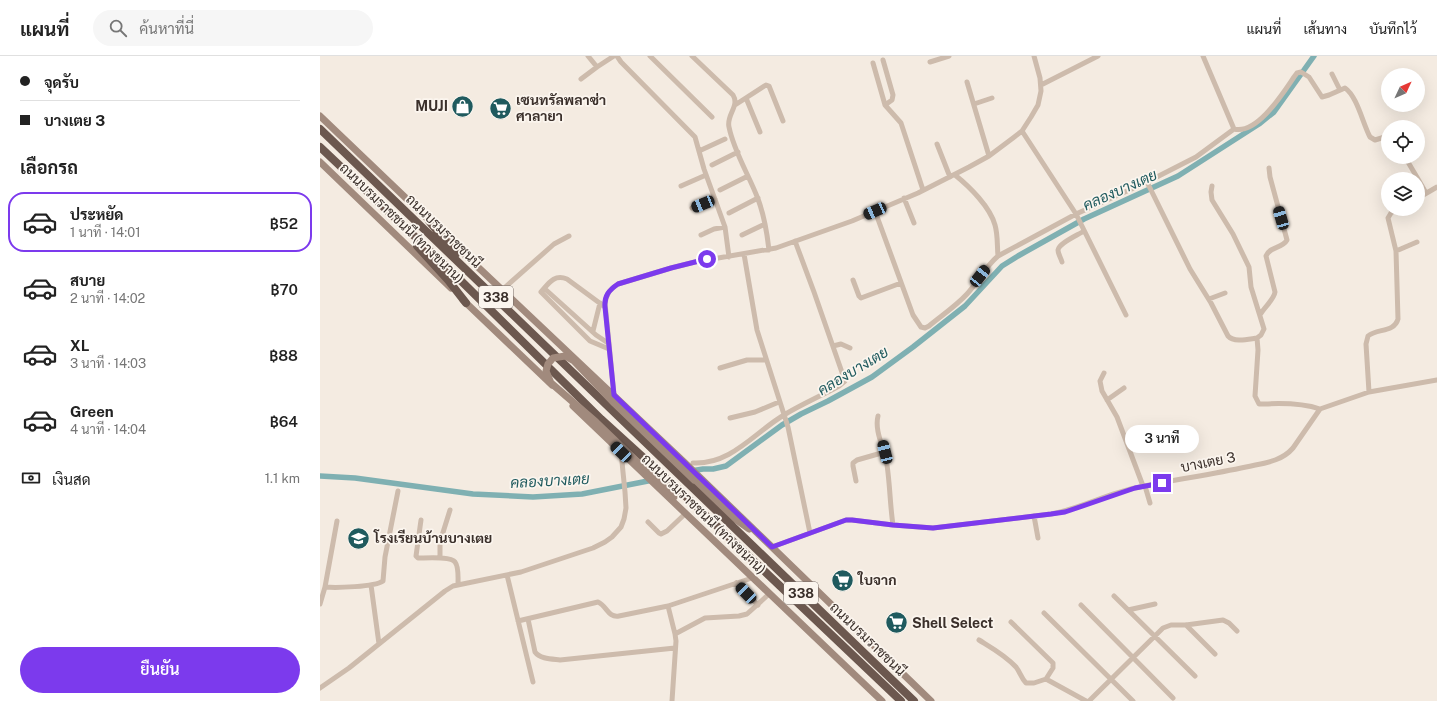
<!DOCTYPE html>
<html lang="th">
<head>
<meta charset="utf-8">
<style>
	:root { --surface:#fff; --page:#f6f6f6; --text:#222; --muted:#767676; --line:#e0e0e0; --accent:#7c3aed }
	body { margin:0; font-family:"Public Sans",Sarabun,sans-serif; background:var(--page); color:var(--text); height:100vh; display:flex; flex-direction:column; font-size:15px; white-space:nowrap }
	* { box-sizing:border-box; margin:0 }
	p { font-size:13px; color:var(--muted) }
	.icon { flex:none; width:22px; height:22px; fill:none; stroke:currentColor; stroke-width:2; stroke-linecap:round; stroke-linejoin:round }
	.map { position:relative; flex:1; overflow:hidden }
	.sheet { display:flex; flex-direction:column; background:var(--surface); width:320px }
	.sheet>* { flex:none }
	.hud { display:grid; align-content:center; height:88px; padding:0 20px; background:var(--surface) }
	.needle { width:26px; rotate:46deg }
	.buttons { position:absolute; left:1061px; top:12px; display:grid; gap:8px }
	.buttons a { display:grid; place-items:center; width:44px; height:44px; border-radius:50%; background:var(--surface); box-shadow:0 4px 16px #0002; font-size:20px }
	.end { position:absolute; width:18px; height:18px; margin:-9px; border:5px solid #7c3aed; background:#fff; box-shadow:0 0 0 2px #fff }
	.from { border-radius:50% }
	.bubble { position:absolute; height:28px; border-radius:14px; background:var(--surface); box-shadow:0 4px 16px #0002; font-size:13px; font-weight:600; line-height:28px; text-align:center }
	.car { position:absolute; width:12px; height:24px; margin:-12px -6px; border-radius:5px; box-shadow:0 0 3px 1px #0007; background:linear-gradient(#222 24%,#8ab4d8 0 40%,#222 0 76%,#8ab4d8 0 86%,#222 0) }
	.hud b { display:flex; align-items:center; gap:14px; height:38px; font-size:15px }
	.hud b+b { border-top:1px solid var(--line) }
	.hud i { width:10px; height:10px; background:var(--text) }
	ul { padding:0; list-style:none }
	li { display:flex; align-items:center; gap:12px; height:60px; margin:0 8px 6px; padding:0 12px; border:2px solid transparent; border-radius:16px }
	li div { flex:1 }
	li b { display:block; font-size:15px }
	li em { font-style:normal; font-weight:600 }
	li.current { border-color:var(--accent) }
	li>.icon { width:36px; height:36px; stroke-width:1.5 }
	h2 { padding:0 20px; font-size:18px; line-height:48px }
	.pay { display:flex; align-items:center; gap:10px; height:44px; padding:0 20px; font-size:15px }
	.pay p { margin-inline-start:auto }
	.button { display:flex; gap:8px; margin-top:auto; padding:8px 20px }
	.button a { flex:1; height:46px; border-radius:24px; background:var(--accent); color:#fff; font-size:16px; font-weight:600; line-height:46px; text-align:center }
	header { display:flex; align-items:center; gap:24px; box-sizing:border-box; height:56px; padding:0 20px; background:var(--surface); border-bottom:1px solid var(--line) }
	header strong { font-size:19px }
	nav { display:flex; gap:22px; margin-inline-start:auto; font-size:14px }
	.search { width:280px; height:36px; background:var(--page); display:flex; align-items:center; gap:10px; box-sizing:border-box; padding:0 14px; border-radius:22px; color:var(--muted); font-size:15px }
	main { display:flex; flex:1; min-height:0 }
	.map>svg:first-child { display:block }
</style>
</head>
<body>
<header>
<strong>แผนที่</strong>
<div class="search"><svg class="icon" aria-label="search" viewBox="0 0 24 24"><circle cx="10" cy="10" r="6"/><path d="M15 15l6 6"/></svg>ค้นหาที่นี่</div>
<nav><a>แผนที่</a><a>เส้นทาง</a><a>บันทึกไว้</a></nav>
</header>
<main>
<section class="sheet">
<div class="hud">
<b><i class="from"></i>จุดรับ</b>
<b><i></i>บางเตย 3</b>
</div>
<h2>เลือกรถ</h2>
<ul>
<li class="current"><svg class="icon" aria-label="car" viewBox="0 0 24 24"><path d="M5 17H2v-5l4-1 3-4h7l3 4 3 1v5h-3M9 17h6M6 11h13"/><circle cx="7" cy="17" r="2"/><circle cx="17" cy="17" r="2"/></svg><div><b>ประหยัด</b><p>1 นาที · 14:01</p></div><em>฿52</em></li>
<li><svg class="icon" aria-label="car" viewBox="0 0 24 24"><path d="M5 17H2v-5l4-1 3-4h7l3 4 3 1v5h-3M9 17h6M6 11h13"/><circle cx="7" cy="17" r="2"/><circle cx="17" cy="17" r="2"/></svg><div><b>สบาย</b><p>2 นาที · 14:02</p></div><em>฿70</em></li>
<li><svg class="icon" aria-label="car" viewBox="0 0 24 24"><path d="M5 17H2v-5l4-1 3-4h7l3 4 3 1v5h-3M9 17h6M6 11h13"/><circle cx="7" cy="17" r="2"/><circle cx="17" cy="17" r="2"/></svg><div><b>XL</b><p>3 นาที · 14:03</p></div><em>฿88</em></li>
<li><svg class="icon" aria-label="car" viewBox="0 0 24 24"><path d="M5 17H2v-5l4-1 3-4h7l3 4 3 1v5h-3M9 17h6M6 11h13"/><circle cx="7" cy="17" r="2"/><circle cx="17" cy="17" r="2"/></svg><div><b>Green</b><p>4 นาที · 14:04</p></div><em>฿64</em></li>
</ul>
<div class="pay"><svg class="icon" aria-label="cash" viewBox="0 0 24 24"><path d="M3 7h18v10H3z"/><circle cx="12" cy="12" r="2"/></svg>เงินสด<p>1.1 km</p></div>
<div class="button"><a>ยืนยัน</a></div>
</section>
<div class="map">
<svg width="1117" height="645" viewBox="0 0 1117 645">
	<rect width="100%" height="100%" fill="#f4ebe1"/>
	<g fill="none" stroke-linecap="round" stroke-linejoin="round">
		<!-- canal -->
		<path stroke="#7fb0b2" stroke-width="5.5" d="M 371,415 L 383,413 L 393,413 L 406,410 L 462,369 L 481,358 L 508,345 L 552,321 L 593,291 L 645,250 L 682,210 L 698,200 L 764,163 L 858,120 L 939,68 L 954,56 L 994,0
			M 0,420 L 35,422 L 153,438 L 213,441 L 262,438 L 333,424"/>
		<!-- minor -->
		<path stroke="#cdbbac" stroke-width="5" d="M 268,0 L 277,11
			M 297,0 L 301,6 L 375,81 L 384,113 L 405,171 L 409,201
			M 330,0 L 392,61
			M 372,0 L 413,39 C 420,50 406,59 409,71 C 414,96 429,119 438,143 C 444,159 447,176 449,194
			M 563,4 L 573,39 L 572,44 L 565,49
			M 610,6 L 629,0
			M 553,7 L 565,49 L 581,67 L 603,134
			M 1012,18 L 1020,34
			M 261,23 L 277,11 L 294,0
			M 647,26 L 669,100
			M 721,29 L 778,0
			M 426,42 L 440,76
			M 654,48 L 672,42
			M 415,49 L 446,29 L 449,30 L 463,65
			M 914,73 C 937,79 963,37 974,21 L 977,17 L 981,16 L 989,21 L 1002,41 L 1009,39 L 1025,32 C 1037,40 1043,68 1050,81 L 1055,84 L 1068,80
			M 702,75 L 756,158 L 827,126 L 870,213 L 891,247 L 908,280 C 914,287 929,283 937,282 L 938,294 L 935,340 L 939,348 L 944,348 C 963,347 982,347 1000,353
			M 617,88 L 630,121
			M 379,95 L 405,83
			M 1085,101 L 1098,123
			M 392,109 L 418,96
			M 635,119 C 650,131 670,151 675,169 C 678,179 677,190 678,200
			M 1098,123 L 1106,137
			M 827,126 L 876,101 L 914,73 L 883,0
			M 361,130 L 386,119
			M 892,130 L 891,136 L 892,144 L 913,178 L 929,211 L 931,231 L 944,273 L 941,279 L 937,282
			M 400,134 L 428,120
			M 584,142 L 594,167
			M 1098,142 L 1117,131
			M 372,152 L 395,143
			M 555,155 L 593,259 L 601,271 L 605,272 L 609,270 C 621,260 636,250 647,238 C 658,226 665,211 678,200 L 756,158 L 806,259
			M 409,157 L 438,142
			M 381,179 L 394,173 L 405,171
			M 422,179 L 445,168
			M 1076,195 L 1097,186
			M 424,198 L 437,274 L 468,371 L 490,477
			M 742,206 C 741,202 738,198 738,194 C 739,187 758,179 764,175
			M 533,224 L 539,240 L 541,242 L 581,227
			M 225,233 L 276,279 L 288,287
			M 182,234 L 234,188 L 249,180
			M 889,243 L 905,237
			M 285,251 L 247,223 C 234,218 229,227 221,236 L 270,285 L 289,293
			M 940,259 C 944,251 954,244 955,236 L 946,200 C 950,190 962,193 967,184 L 950,121 L 949,112
			M 273,275 L 280,247
			M 513,290 L 521,288 L 530,292
			M 400,312 L 427,304 L 446,304
			M 784,317 L 780,325 L 782,335 L 797,361 L 823,430
			M 1049,336 L 1046,288 L 1048,280 C 1057,272 1074,277 1078,263 L 1076,195 L 1068,162 L 1071,157 L 1077,153
			M 294,339 L 285,247 C 287,237 290,233 298,228 L 351,212 L 375,206 L 456,192 L 532,165 L 598,137 L 649,111 L 669,100 L 693,82 L 702,75 L 711,61 L 718,49 L 721,35 L 720,22 L 714,0
			M 787,344 L 804,332
			M 558,360 C 554,376 565,393 567,409 C 570,429 570,449 573,469
			M 410,362 L 435,356 L 459,346
			M 373,407 C 411,409 435,376 464,359 C 482,348 501,340 519,330 L 525,325 L 494,236 L 475,185
			M 536,425 L 533,410 L 533,407 L 537,404 L 565,396
			M 825,430 L 830,447
			M 714,460 L 718,482
			M 101,464 L 96,500 L 98,502 C 106,502 131,500 135,506 C 139,511 138,522 138,528
			M 17,465 L 5,531 C 15,532 55,531 63,525 L 65,501 L 78,435
			M 328,466 L 339,477 L 341,478 L 347,475 L 365,458
			M 452,491 L 526,464 L 532,464 L 573,469 L 613,472 L 731,458 C 760,453 786,438 815,432 C 852,424 889,419 926,411 C 943,407 961,406 973,392 L 1000,353 L 1049,336 L 1117,324
			M 120,502 L 120,486 L 130,454
			M 187,519 L 213,626
			M 416,527 L 438,549
			M 51,529 L 59,588
			M 794,540 L 875,620
			M 0,548 L 5,531
			M 761,549 L 853,642
			M 348,550 L 355,578
			M 808,554 L 835,548
			M 724,557 L 813,645
			M 208,563 L 215,596 C 220,603 232,603 240,604 L 355,592
			M 198,565 L 278,546 C 287,550 288,562 299,560 L 348,550 L 432,522
			M 691,566 L 733,607 L 733,612 L 726,623 L 766,645
			M 866,569 L 895,598
			M 659,584 C 672,592 685,599 696,611 C 700,616 701,622 706,627 L 714,627 L 726,623
			M 0,632 L 29,612 L 125,535 L 133,530 L 201,516 L 273,492 L 285,486 L 292,481 L 301,471 L 304,463 L 306,452 L 305,436 L 301,396
			M 352,645 L 356,585 L 355,578 L 385,562 L 419,560 L 427,558 L 449,538
			M 769,645 L 843,572 L 851,569 L 866,569 L 903,564 L 909,567 L 917,575"/>
		<!-- secondary -->
		<path stroke="#a18a7d" stroke-width="7" d="M 0,60 L 113,168
			M 0,106 L 131,232
			M 123,178 L 364,406 L 611,645
			M 143,244 L 232,329
			M 253,350 L 562,645
			M 374,424 L 412,461 L 429,473"/>
		<!-- trunk -->
		<path stroke="#6c584f" stroke-width="8" d="M 0,73 L 594,645
			M 0,91 L 127,211 L 281,363 L 358,433 L 581,645
			M 109,165 L 136,198
			M 97,190 L 128,224 L 146,247"/>
		<!-- secondary-bridge -->
		<path stroke="#a18a7d" stroke-width="7" d="M 354,441 L 276,366 L 231,327 L 226,315 L 228,308 L 233,302 L 245,300 L 254,305 L 294,347 L 374,424"/>
	</g>
	<g fill="none" stroke-linecap="round" stroke-linejoin="round">
		<!-- route -->
		<path stroke="#7c3aed" stroke-width="5" d="M 387,203 L 351,212 L 298,228 C 289,234 284,240 285,251 L 294,339 L 452,491 L 526,464 L 532,464 L 573,469 L 613,472 L 731,458 L 745,456 L 815,432 L 842,427"/>
	</g>
	<!-- icons -->
	<defs>
		<symbol id="shop-disc" viewBox="-11 -11 22 22"><circle r="9.5" fill="#1f5a5e" stroke="#fbf5ee"/><path d="M-5-2.5h2.3a2.7 3.5 0 0 1 5.4 0H5L5.5 6h-11ZM-1.5-2.5h3a1.5 2.3 0 0 0-3 0Z" fill="#fff"/></symbol>
		<symbol id="supermarket-disc" viewBox="-11 -11 22 22"><circle r="9.5" fill="#1f5a5e" stroke="#fbf5ee"/><path d="M-6-5.5h2.5l.6 2H6L4.5 2H-2.5L-4.4-4H-6ZM-1.5 3.2a1.3 1.3 0 1 0 .1 0ZM3 3.2a1.3 1.3 0 1 0 .1 0Z" fill="#fff"/></symbol>
		<symbol id="school-disc" viewBox="-11 -11 22 22"><circle r="9.5" fill="#1f5a5e" stroke="#fbf5ee"/><path d="M0-5L7-2L0 1L-7-2ZM-4 1L0 2.5L4 1V4Q0 6-4 4Z" fill="#fff"/></symbol>
	</defs>
	<g fill-rule="evenodd">
		<use href="#shop-disc" x="130" y="38" width="25" height="25"/>
		<use href="#supermarket-disc" x="168" y="40" width="25" height="25"/>
		<use href="#school-disc" x="26" y="470" width="25" height="25"/>
		<use href="#supermarket-disc" x="510" y="512" width="25" height="25"/>
		<use href="#supermarket-disc" x="564" y="554" width="25" height="25"/>
	</g>
	<g text-anchor="middle" stroke-width="3.5" stroke-linejoin="round" paint-order="stroke">
		<!-- shield labels -->
		<g fill="#fbf5ee" stroke="#756b66" stroke-width="1">
			<rect x="159" y="230" width="34" height="22" rx="3"/>
			<rect x="464" y="526" width="34" height="22" rx="3"/>
		</g>
		<g font-size="13" font-weight="bold" fill="#3b302b">
			<text x="176" y="246">338</text>
			<text x="481" y="542">338</text>
		</g>
		<!-- poi labels -->
		<g font-size="14" font-weight="bold" fill="#3b302b" stroke="#fbf5ee" text-anchor="start">
			<text x="196" y="49">เซนทรัลพลาซ่า<tspan x="196" dy="16">ศาลายา</tspan></text>
			<text x="128" y="55" text-anchor="end">MUJI</text>
			<text x="54" y="487">โรงเรียนบ้านบางเตย</text>
			<text x="538" y="529">ใบจาก</text>
			<text x="592" y="572">Shell Select</text>
		</g>
		<!-- street labels -->
		<g font-size="14" fill="#3b302b" stroke="#fbf5ee">
			<text transform="translate(82 167) rotate(44)" y="5">ถนนบรมราชชนนี (ทางขนาน)</text>
			<text transform="translate(124 175) rotate(44)" y="5">ถนนบรมราชชนนี</text>
			<text transform="translate(888 406) rotate(-11)" y="5">บางเตย 3</text>
			<text transform="translate(384 458) rotate(44)" y="5">ถนนบรมราชชนนี (ทางขนาน)</text>
			<text transform="translate(548 583) rotate(44)" y="5">ถนนบรมราชชนนี</text>
		</g>
		<!-- water labels -->
		<g font-size="15" font-style="italic" fill="#1f5a5e" stroke="#fbf5ee">
			<text transform="translate(800 134) rotate(-24)" y="5">คลองบางเตย</text>
			<text transform="translate(533 315) rotate(-31)" y="5">คลองบางเตย</text>
			<text transform="translate(230 425) rotate(-3)" y="5">คลองบางเตย</text>
		</g>
	</g>
</svg>
<div class="buttons">
<a><svg class="needle" viewBox="-14 -14 28 28"><path d="M0-13l5 13h-10z" fill="#e53935"/><path d="M0 13l5-13h-10z" fill="#767676"/></svg></a>
<a><svg class="icon" aria-label="locate" viewBox="0 0 24 24"><circle cx="12" cy="12" r="6"/><path d="M12 2v4M12 18v4M2 12h4M18 12h4"/></svg></a>
<a><svg class="icon" aria-label="layers" viewBox="0 0 24 24"><path d="M12 4l9 5-9 5-9-5zM3 14l9 5 9-5"/></svg></a>
</div>
<i class="end from" style="left:387px;top:203px"></i>
<i class="end" style="left:842px;top:427px"></i>
<div class="bubble" style="left:805px;top:369px;width:74px">3 นาที</div>
<i class="car" style="left:383px;top:148px;rotate:248deg"></i>
<i class="car" style="left:555px;top:155px;rotate:246deg"></i>
<i class="car" style="left:961px;top:162px;rotate:344deg"></i>
<i class="car" style="left:660px;top:220px;rotate:38deg"></i>
<i class="car" style="left:301px;top:396px;rotate:314deg"></i>
<i class="car" style="left:565px;top:396px;rotate:346deg"></i>
<i class="car" style="left:426px;top:537px;rotate:316deg"></i>
</div>
</main>
</body>
</html>
